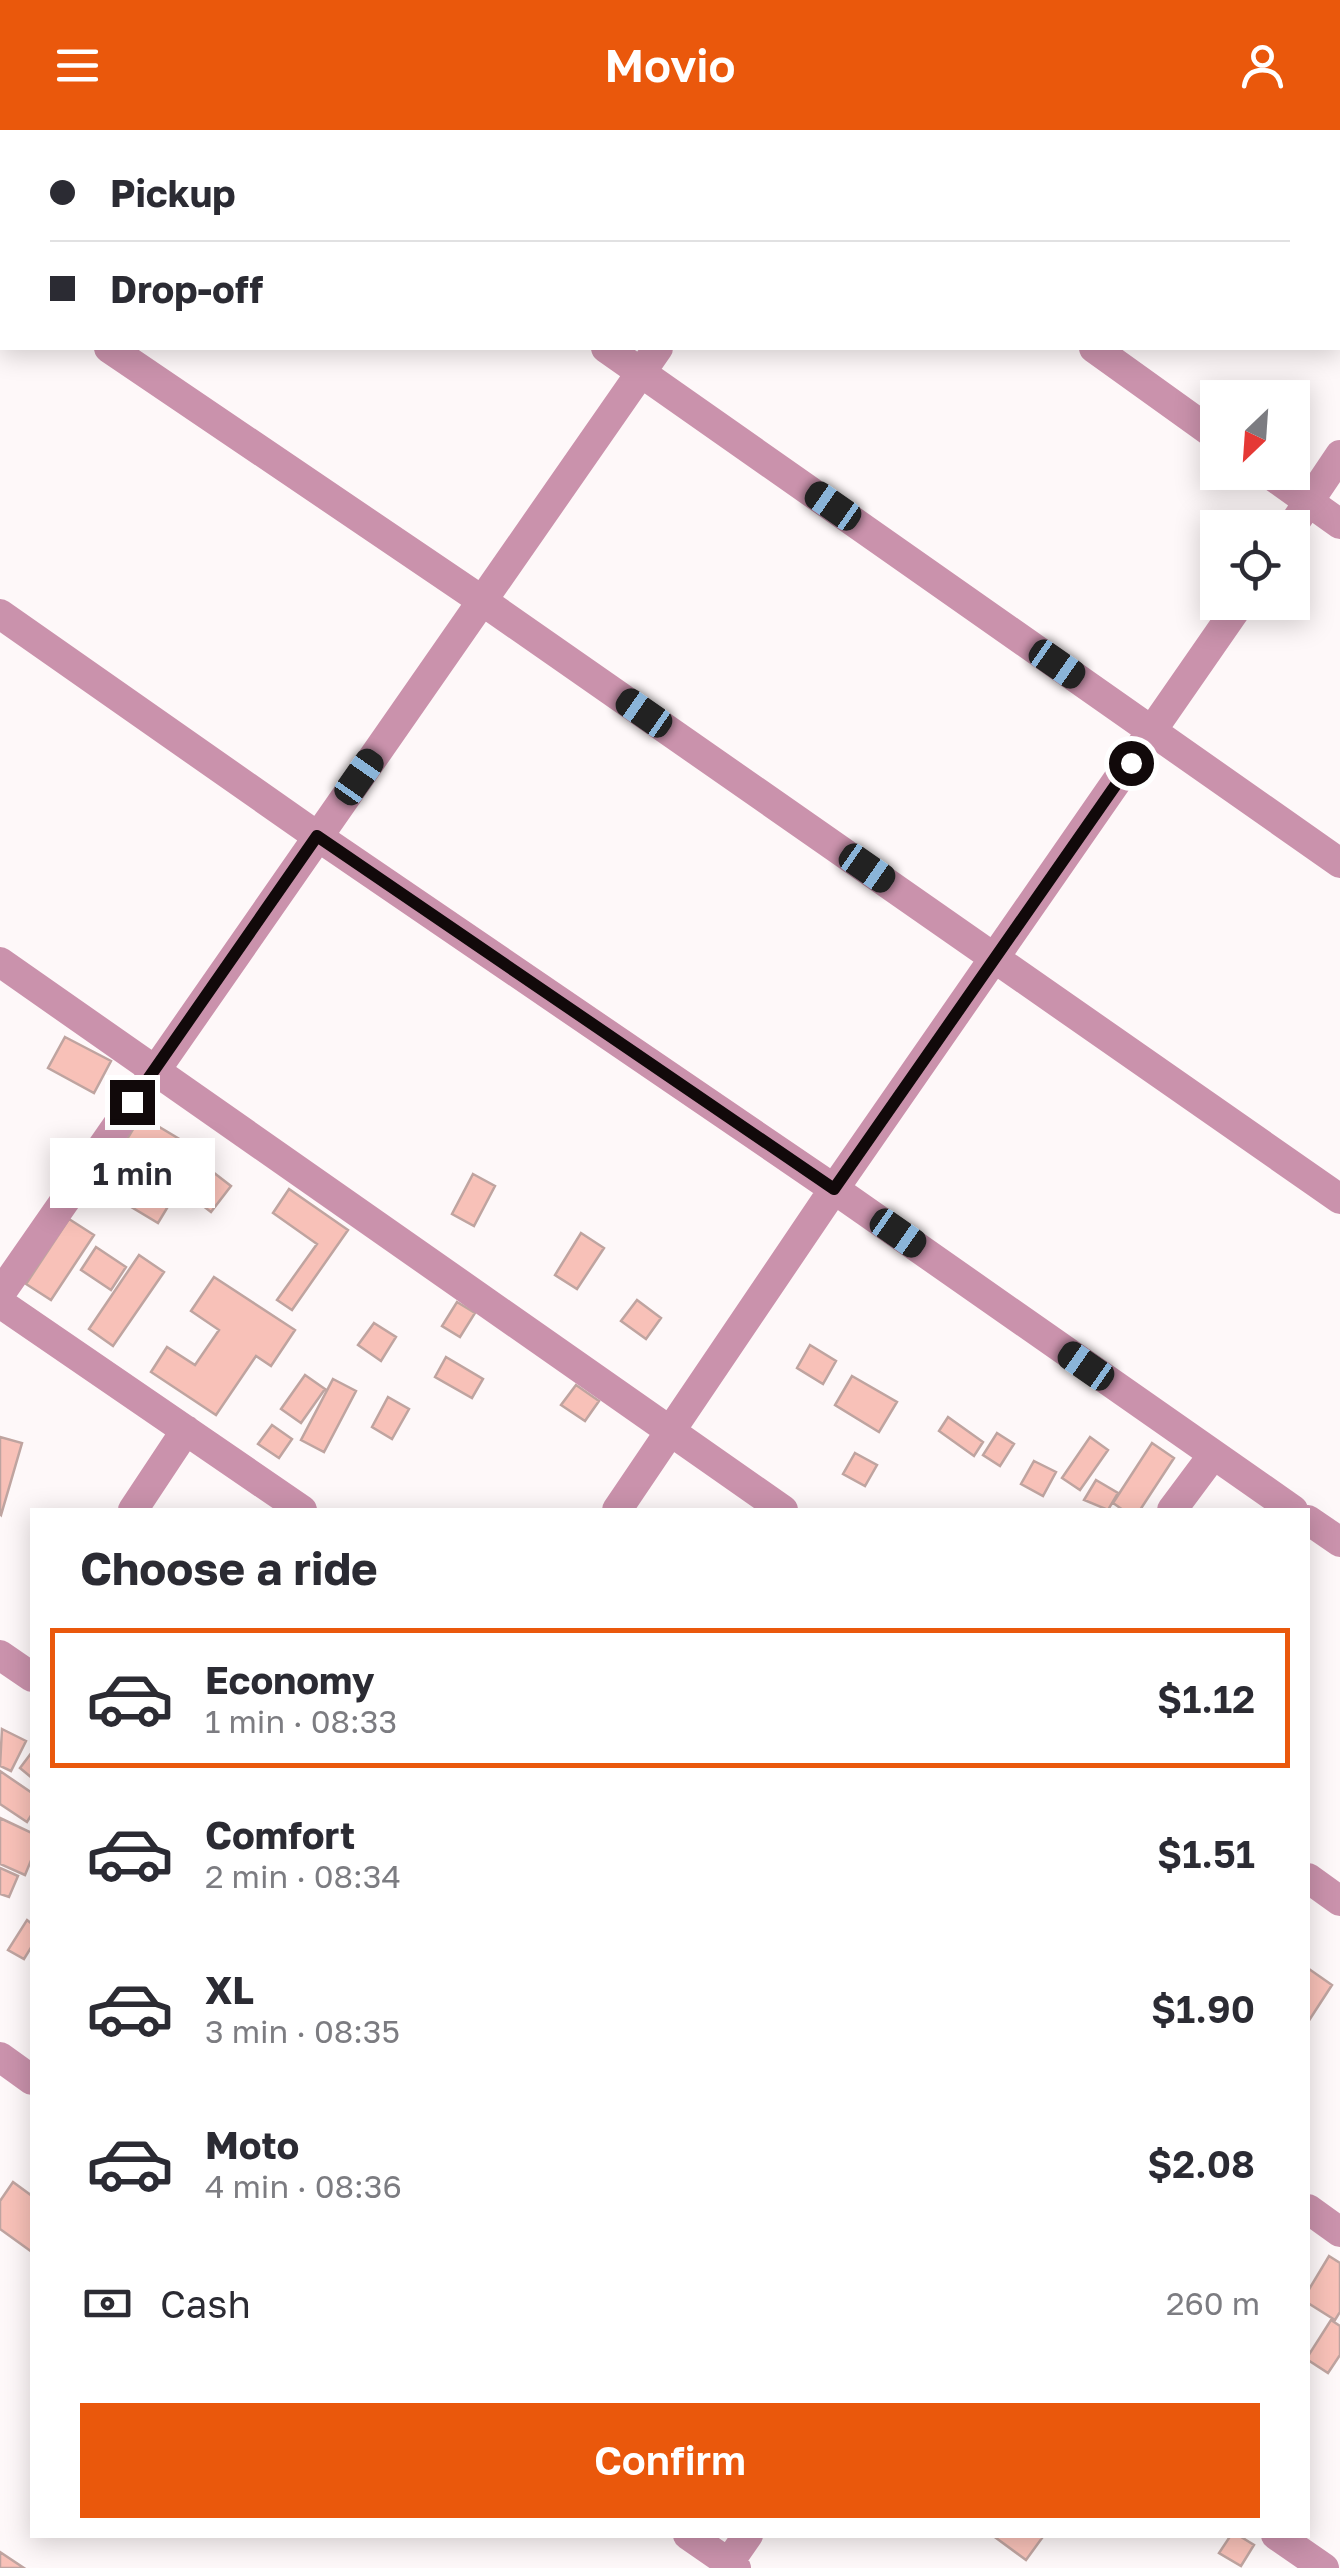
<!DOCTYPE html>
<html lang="en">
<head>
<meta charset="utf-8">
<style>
	:root { --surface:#fff; --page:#f7f7f7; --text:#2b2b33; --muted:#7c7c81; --line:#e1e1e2; --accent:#ea580c }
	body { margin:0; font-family:"Golos Text",sans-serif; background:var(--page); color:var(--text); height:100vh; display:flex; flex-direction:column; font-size:38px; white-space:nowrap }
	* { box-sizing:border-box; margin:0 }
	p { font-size:32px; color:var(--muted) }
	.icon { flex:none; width:55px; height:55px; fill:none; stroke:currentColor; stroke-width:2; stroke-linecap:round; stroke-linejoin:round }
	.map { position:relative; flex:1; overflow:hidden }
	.side { position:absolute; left:30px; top:1378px; width:1280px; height:1030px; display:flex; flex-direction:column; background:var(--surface); border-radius:0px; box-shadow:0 5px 25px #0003 }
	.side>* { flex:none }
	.top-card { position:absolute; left:0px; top:0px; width:1340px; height:220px; box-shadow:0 5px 25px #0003; display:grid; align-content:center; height:220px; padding:0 50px; background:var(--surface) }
	.needle { width:65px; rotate:205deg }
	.tools { position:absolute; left:1200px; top:250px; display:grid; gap:20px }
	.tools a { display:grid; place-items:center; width:110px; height:110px; border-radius:0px; background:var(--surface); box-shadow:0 5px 25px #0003; font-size:50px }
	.end { position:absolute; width:45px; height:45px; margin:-22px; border:12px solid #11090a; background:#fff; box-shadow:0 0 0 5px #fff }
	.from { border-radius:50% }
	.bubble { position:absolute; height:70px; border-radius:0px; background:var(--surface); box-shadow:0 5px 25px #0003; font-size:32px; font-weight:600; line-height:70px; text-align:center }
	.car { position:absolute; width:30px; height:60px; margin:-30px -15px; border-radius:12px; box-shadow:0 0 8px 2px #0007; background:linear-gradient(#222 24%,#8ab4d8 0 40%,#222 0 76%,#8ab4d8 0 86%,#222 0) }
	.top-card b { display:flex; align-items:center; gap:35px; height:95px; font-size:38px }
	.top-card b+b { border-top:2px solid var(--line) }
	.top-card i { width:25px; height:25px; background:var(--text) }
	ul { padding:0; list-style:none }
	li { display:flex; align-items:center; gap:30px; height:140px; margin:0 20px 15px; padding:0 30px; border:5px solid transparent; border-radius:0px }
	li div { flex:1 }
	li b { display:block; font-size:38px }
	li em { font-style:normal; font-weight:600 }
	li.selected { border-color:var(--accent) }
	li>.icon { width:90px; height:90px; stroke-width:1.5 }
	h2 { padding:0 50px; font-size:45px; line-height:120px }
	.pay { display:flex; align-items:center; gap:25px; height:110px; padding:0 50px; font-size:38px }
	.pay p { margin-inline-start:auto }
	.action { display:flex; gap:20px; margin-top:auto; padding:20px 50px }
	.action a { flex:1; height:115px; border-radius:0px; background:var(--accent); color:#fff; font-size:40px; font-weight:600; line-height:115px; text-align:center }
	header { display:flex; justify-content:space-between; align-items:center; height:130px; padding:0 50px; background:var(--accent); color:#fff; font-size:45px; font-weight:600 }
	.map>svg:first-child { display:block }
</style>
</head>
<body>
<header><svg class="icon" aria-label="menu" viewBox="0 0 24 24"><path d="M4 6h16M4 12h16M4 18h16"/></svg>Movio<svg class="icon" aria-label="person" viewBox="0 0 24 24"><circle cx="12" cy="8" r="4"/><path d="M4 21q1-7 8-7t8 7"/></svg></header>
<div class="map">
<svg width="1340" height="2438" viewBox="0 0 1340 2438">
	<rect width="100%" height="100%" fill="#fef8f9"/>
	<!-- building -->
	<path fill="#f8c1b8" stroke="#bfa4a0" stroke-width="2.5" d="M 65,907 L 111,931 L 94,963 L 48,938 Z
		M 141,986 L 201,1022 L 158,1093 L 98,1057 Z
		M 209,1039 L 231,1056 L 211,1082 L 189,1065 Z
		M 473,1044 L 495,1056 L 474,1096 L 452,1084 Z
		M 289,1059 L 348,1100 L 292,1180 L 277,1170 L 317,1114 L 273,1083 Z
		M 69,1089 L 94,1105 L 51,1170 L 26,1154 Z
		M 581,1103 L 604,1118 L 577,1159 L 555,1145 Z
		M 96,1117 L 126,1137 L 111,1160 L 81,1140 Z
		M 139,1125 L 164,1142 L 113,1216 L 89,1199 Z
		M 214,1147 L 295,1200 L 271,1236 L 256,1226 L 216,1285 L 151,1242 L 167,1217 L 195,1235 L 219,1200 L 191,1181 Z
		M 637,1170 L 661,1188 L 646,1209 L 621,1191 Z
		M 457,1172 L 475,1183 L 460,1207 L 442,1196 Z
		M 374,1193 L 396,1207 L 381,1231 L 358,1215 Z
		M 810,1215 L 836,1231 L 823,1254 L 797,1238 Z
		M 446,1227 L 483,1249 L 472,1268 L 435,1247 Z
		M 305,1245 L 325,1259 L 301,1293 L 281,1279 Z
		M 852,1246 L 897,1272 L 879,1302 L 835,1275 Z
		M 333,1249 L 356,1261 L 324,1322 L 301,1310 Z
		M 576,1255 L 599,1271 L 585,1291 L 561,1275 Z
		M 388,1267 L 409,1279 L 392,1309 L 372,1297 Z
		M 948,1287 L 983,1312 L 974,1326 L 939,1301 Z
		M 272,1295 L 292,1309 L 279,1328 L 258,1314 Z
		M 997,1303 L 1014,1314 L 1000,1336 L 983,1325 Z
		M 0,1307 L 22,1313 L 1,1385 L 0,1384 Z
		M 1090,1307 L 1108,1320 L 1080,1360 L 1062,1348 Z
		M 1152,1313 L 1174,1328 L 1140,1380 L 1123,1380 L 1113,1373 Z
		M 855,1323 L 877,1335 L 865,1356 L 843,1344 Z
		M 1034,1331 L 1056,1342 L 1043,1366 L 1021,1354 Z
		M 1096,1350 L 1118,1363 L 1108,1380 L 1084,1370 Z
		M 2,1599 L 26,1611 L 11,1641 L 0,1636 Z
		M 32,1622 L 32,1648 L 20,1638 Z
		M 0,1641 L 32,1663 L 32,1684 L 27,1692 L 0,1674 Z
		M 0,1688 L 32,1703 L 32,1728 L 25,1745 L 0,1734 Z
		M 0,1738 L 18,1746 L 9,1767 L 0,1764 Z
		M 27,1790 L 32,1794 L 32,1816 L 24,1829 L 8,1820 Z
		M 1309,1839 L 1332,1855 L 1308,1892 L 1308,1841 Z
		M 13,2052 L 32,2066 L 32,2122 L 0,2099 L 0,2071 Z
		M 1329,2126 L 1340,2133 L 1340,2182 L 1335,2190 L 1308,2173 L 1308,2161 Z
		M 1331,2190 L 1340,2196 L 1340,2225 L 1328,2243 L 1308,2230 L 1308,2226 Z
		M 992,2405 L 1038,2405 L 1042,2408 L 1026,2430 Z
		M 1231,2405 L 1238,2405 L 1254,2415 L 1241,2436 L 1219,2423 Z
		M 0,2422 L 24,2438 L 0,2438 Z"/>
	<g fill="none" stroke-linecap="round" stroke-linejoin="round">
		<!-- minor -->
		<path stroke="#ca92ac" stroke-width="30" d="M 293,0 L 296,2
			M 791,0 L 795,2
			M 92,2 L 94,0
			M 0,136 L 2,132
			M 109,218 L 484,472 L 1340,1069
			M 606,218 L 1340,733
			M 1094,218 L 1218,307
			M 1267,342 L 1340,394
			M 1291,398 L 1340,325
			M 0,484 L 317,706 L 834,1059 L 1293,1380
			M 0,832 L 783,1380
			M 0,1164 L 658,218
			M 0,1173 L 302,1380
			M 133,1380 L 186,1300
			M 617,1380 L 834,1059 L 1241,472
			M 1172,1380 L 1213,1325
			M 1308,1390 L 1340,1412
			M 0,1525 L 32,1547
			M 1308,1748 L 1340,1771
			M 0,1927 L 32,1950
			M 1308,2079 L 1340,2102
			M 688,2405 L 736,2438
			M 1276,2405 L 1324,2438
			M 725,2438 L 748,2405"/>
	</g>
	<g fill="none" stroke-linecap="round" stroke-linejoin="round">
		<!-- route -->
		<path stroke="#11090a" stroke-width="12" d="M 132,972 L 317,706 L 834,1059 L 1131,633"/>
	</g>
</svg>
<div class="tools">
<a><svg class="needle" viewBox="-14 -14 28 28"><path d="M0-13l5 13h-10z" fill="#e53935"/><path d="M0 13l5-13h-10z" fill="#7c7c81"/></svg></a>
<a><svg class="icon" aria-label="locate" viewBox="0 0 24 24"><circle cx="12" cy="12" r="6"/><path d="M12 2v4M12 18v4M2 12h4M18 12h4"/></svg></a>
</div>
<i class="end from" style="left:1131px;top:633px"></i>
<i class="end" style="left:132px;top:972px"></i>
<div class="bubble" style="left:50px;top:1008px;width:165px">1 min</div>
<i class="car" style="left:833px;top:376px;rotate:305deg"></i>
<i class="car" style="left:1057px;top:534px;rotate:125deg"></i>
<i class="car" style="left:644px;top:583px;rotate:305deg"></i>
<i class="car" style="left:359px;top:647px;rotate:35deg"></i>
<i class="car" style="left:867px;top:738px;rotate:125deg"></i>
<i class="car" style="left:898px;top:1103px;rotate:125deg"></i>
<i class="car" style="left:1086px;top:1236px;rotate:305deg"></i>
<div class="top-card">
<b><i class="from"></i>Pickup</b>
<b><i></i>Drop-off</b>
</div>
<section class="side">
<h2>Choose a ride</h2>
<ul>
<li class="selected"><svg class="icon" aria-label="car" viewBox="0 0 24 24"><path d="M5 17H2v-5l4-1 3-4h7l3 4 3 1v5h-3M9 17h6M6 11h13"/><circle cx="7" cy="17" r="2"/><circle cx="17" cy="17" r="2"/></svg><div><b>Economy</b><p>1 min · 08:33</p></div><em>$1.12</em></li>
<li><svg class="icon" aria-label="car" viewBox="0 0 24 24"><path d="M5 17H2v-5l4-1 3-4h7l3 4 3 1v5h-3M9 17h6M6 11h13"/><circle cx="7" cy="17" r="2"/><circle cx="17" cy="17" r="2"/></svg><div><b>Comfort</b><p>2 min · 08:34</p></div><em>$1.51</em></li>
<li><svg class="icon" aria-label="car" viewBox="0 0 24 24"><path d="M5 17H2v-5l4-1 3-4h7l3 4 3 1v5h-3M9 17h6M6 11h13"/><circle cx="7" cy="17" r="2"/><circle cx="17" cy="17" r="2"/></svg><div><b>XL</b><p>3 min · 08:35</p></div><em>$1.90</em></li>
<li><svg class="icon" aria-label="car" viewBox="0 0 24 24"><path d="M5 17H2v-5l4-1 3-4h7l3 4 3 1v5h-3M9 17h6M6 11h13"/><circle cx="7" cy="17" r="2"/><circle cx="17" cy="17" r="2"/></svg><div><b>Moto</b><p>4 min · 08:36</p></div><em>$2.08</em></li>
</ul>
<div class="pay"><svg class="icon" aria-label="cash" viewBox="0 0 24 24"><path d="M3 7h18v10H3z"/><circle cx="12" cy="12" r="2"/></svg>Cash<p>260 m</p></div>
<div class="action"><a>Confirm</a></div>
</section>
</div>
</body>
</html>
